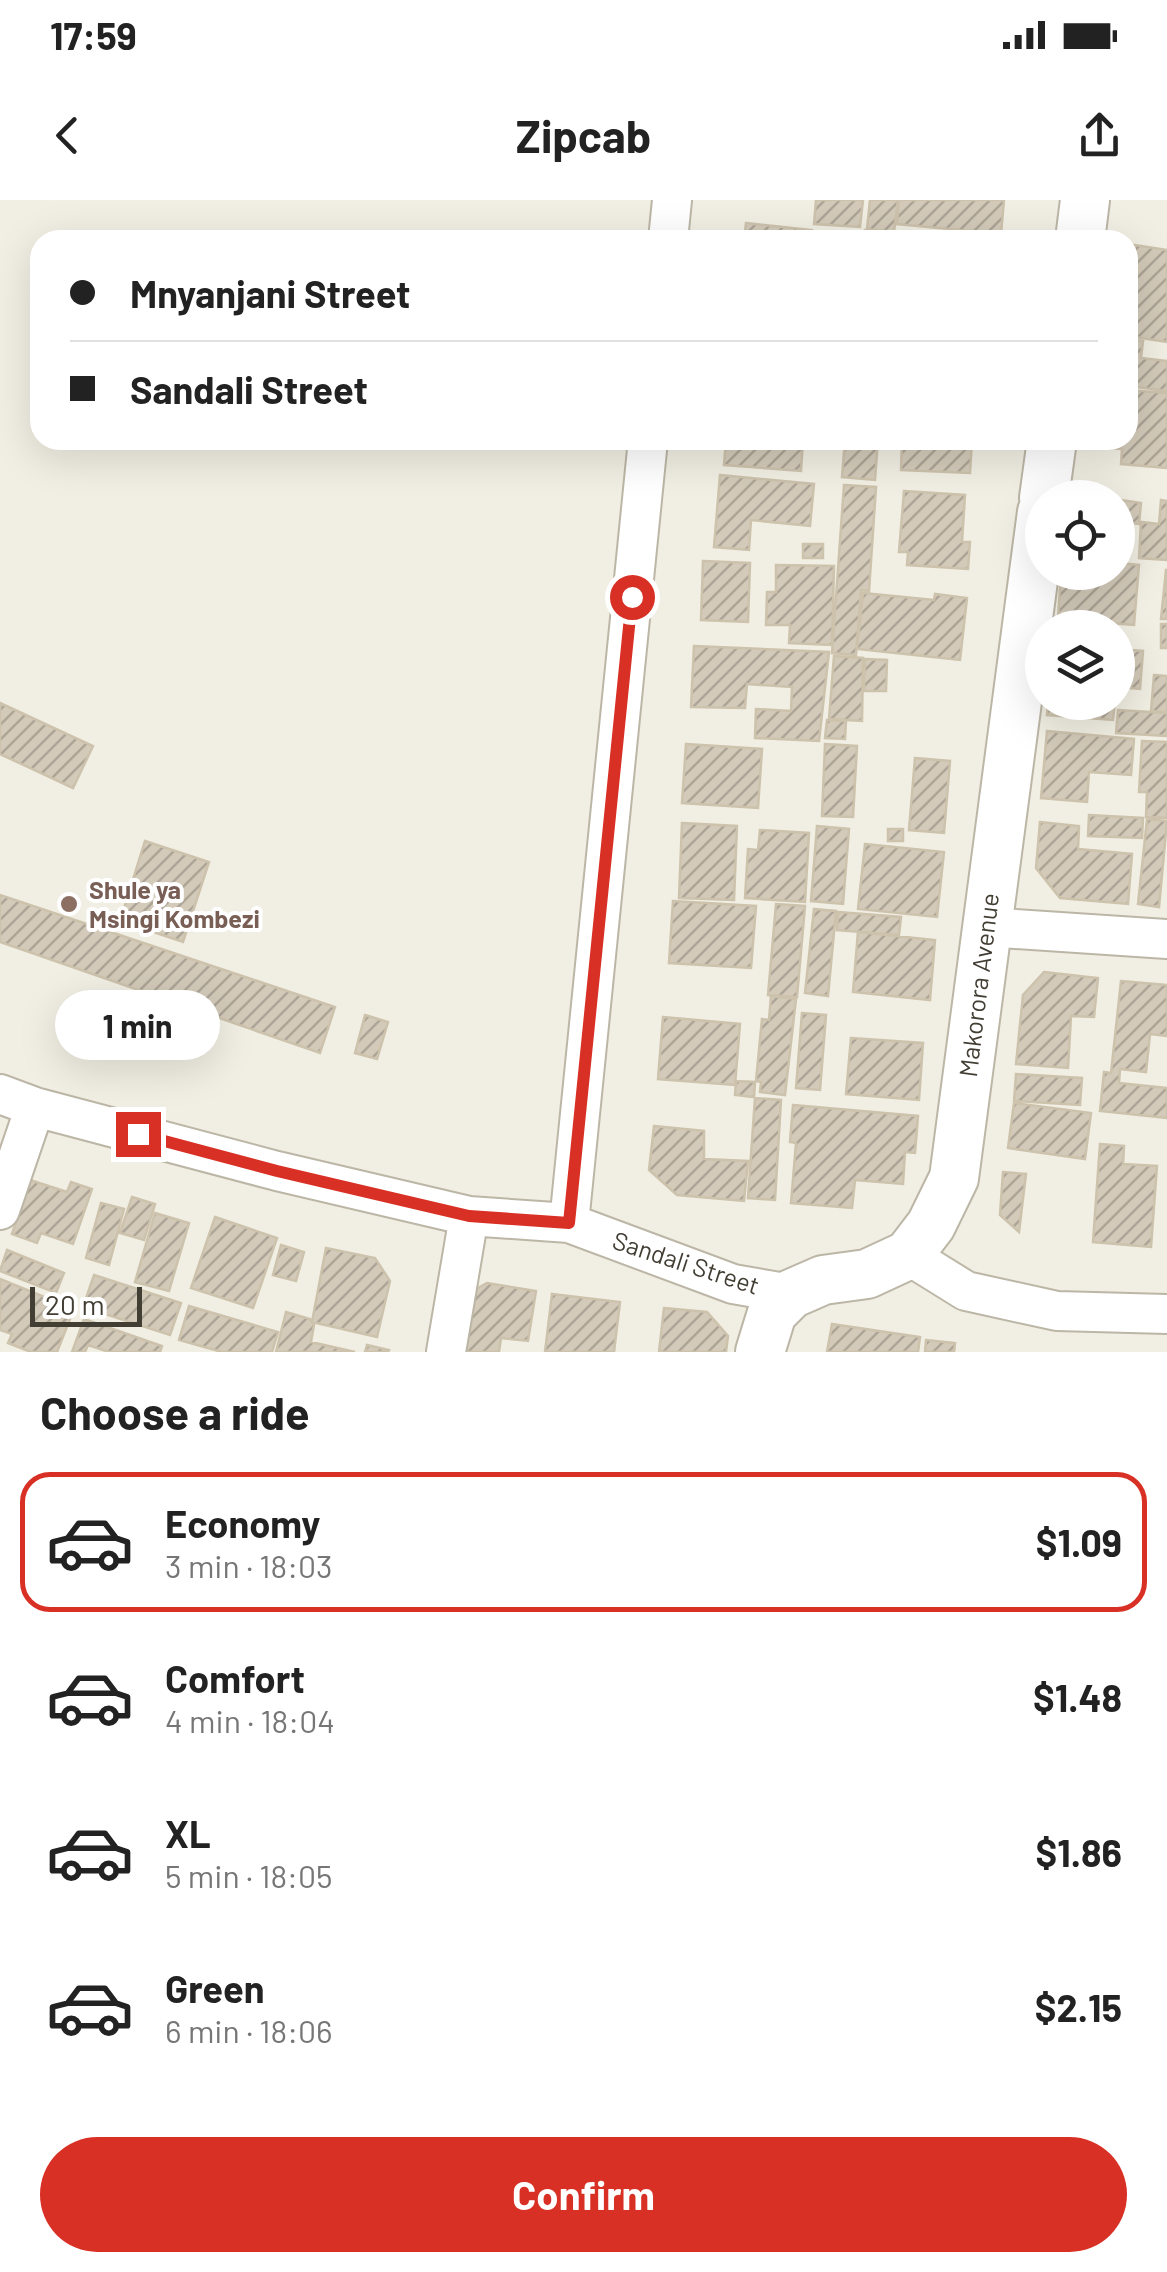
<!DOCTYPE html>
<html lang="en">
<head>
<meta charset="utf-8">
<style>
	:root { --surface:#fff; --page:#f2f2f2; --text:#222; --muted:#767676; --line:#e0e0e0; --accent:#d93025 }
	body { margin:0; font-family:Barlow,sans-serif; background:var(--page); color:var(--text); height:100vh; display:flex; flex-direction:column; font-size:38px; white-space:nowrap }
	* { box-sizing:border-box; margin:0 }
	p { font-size:32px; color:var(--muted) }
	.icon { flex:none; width:55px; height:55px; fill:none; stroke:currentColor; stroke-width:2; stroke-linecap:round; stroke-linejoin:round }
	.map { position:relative; height:1152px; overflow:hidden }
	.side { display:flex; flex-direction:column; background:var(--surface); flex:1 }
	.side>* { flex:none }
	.hud { position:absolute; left:30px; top:30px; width:1108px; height:220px; border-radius:30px; box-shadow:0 10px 40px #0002; display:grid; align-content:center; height:220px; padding:0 40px; background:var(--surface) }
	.buttons { position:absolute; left:1025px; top:280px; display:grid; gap:20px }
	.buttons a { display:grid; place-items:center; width:110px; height:110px; border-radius:50%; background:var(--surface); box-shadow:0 10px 40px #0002; font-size:50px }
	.scale { position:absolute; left:30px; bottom:25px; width:112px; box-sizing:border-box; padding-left:10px; border:5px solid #433e34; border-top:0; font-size:28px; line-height:35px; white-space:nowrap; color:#433e34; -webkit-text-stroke:8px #fff; paint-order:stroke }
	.end { position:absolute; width:45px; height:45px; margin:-22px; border:12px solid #d93025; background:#fff; box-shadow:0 0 0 5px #fff }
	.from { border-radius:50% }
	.bubble { position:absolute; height:70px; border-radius:35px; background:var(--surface); box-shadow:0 10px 40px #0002; font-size:32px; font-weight:700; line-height:70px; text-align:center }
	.hud b { display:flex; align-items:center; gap:35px; height:95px; font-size:38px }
	.hud b+b { border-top:2px solid var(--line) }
	.hud i { width:25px; height:25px; background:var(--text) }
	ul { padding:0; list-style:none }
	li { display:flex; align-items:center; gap:30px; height:140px; margin:0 20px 15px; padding:0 20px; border:5px solid transparent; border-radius:30px }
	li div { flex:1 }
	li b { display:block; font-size:38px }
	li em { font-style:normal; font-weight:700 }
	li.selected { border-color:var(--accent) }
	li>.icon { width:90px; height:90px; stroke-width:1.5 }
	h2 { padding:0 40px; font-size:45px; line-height:120px }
	.cta { display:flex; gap:20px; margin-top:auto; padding:20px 40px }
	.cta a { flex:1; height:115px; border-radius:60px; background:var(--accent); color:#fff; font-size:40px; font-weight:700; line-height:115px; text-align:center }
	.status { display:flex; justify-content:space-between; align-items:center; height:70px; padding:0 50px; background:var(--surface); direction:ltr }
	.status svg { height:28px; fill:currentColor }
	header { display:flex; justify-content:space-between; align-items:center; height:130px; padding:0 40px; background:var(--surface); font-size:45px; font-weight:700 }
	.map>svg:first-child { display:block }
</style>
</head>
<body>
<div class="status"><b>17:59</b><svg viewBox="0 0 49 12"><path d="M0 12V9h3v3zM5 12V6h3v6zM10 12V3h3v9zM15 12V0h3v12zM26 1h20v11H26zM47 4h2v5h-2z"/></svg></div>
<header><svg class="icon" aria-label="back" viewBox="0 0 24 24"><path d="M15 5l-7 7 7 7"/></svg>Zipcab<svg class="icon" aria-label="share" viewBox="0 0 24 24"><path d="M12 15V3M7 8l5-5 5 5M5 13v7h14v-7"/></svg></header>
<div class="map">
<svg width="1167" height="1152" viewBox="0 0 1167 1152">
	<defs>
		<pattern id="building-hatch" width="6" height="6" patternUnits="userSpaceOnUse" patternTransform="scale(2.5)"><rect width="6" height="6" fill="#d3cab9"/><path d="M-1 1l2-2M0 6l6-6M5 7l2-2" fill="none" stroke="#ada597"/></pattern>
	</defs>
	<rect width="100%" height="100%" fill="#f1eee3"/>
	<!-- building -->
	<path fill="url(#building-hatch)" stroke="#cdc2ac" stroke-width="2.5" d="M 816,0 L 863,0 L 860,27 L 814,24 Z
		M 870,0 L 898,0 L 894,32 L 867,29 Z
		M 899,0 L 1004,0 L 1001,34 L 897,24 Z
		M 746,23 L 812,30 L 811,40 L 744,40 Z
		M 865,30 L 888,32 L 887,40 L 864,40 Z
		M 1128,44 L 1167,50 L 1167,142 L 1128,136 Z
		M 1128,139 L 1143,141 L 1141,158 L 1167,161 L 1167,191 L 1128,186 Z
		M 1128,190 L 1167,193 L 1167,268 L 1121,264 L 1122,249 L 1082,246 L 1082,240 L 1128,240 Z
		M 726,240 L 803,240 L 801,271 L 724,265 Z
		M 845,240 L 878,240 L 875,280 L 842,277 Z
		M 902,240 L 972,240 L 970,273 L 901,270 Z
		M 720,275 L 814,284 L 810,326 L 751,320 L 749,350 L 714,347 Z
		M 844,285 L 876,287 L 869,391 L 861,390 L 856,455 L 832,453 Z
		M 904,291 L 965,295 L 962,342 L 970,342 L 968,369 L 907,365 L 908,352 L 899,352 Z
		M 1121,300 L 1141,303 L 1139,324 L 1118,321 Z
		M 1161,300 L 1167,301 L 1167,360 L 1139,358 L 1141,322 L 1159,324 Z
		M 803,344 L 823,344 L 823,358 L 803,358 Z
		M 703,361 L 750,363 L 748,422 L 701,420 Z
		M 1118,363 L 1139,365 L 1134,425 L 1058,419 L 1061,372 L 1118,372 Z
		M 776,365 L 834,366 L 832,445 L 789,443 L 790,425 L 766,425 L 767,392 L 776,392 Z
		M 1166,370 L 1167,370 L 1167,419 L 1161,419 Z
		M 863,393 L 934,400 L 935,394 L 967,398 L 960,460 L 857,449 Z
		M 1161,424 L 1167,424 L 1167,448 L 1161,448 Z
		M 694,446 L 829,452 L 819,541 L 755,538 L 756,509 L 791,511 L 792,487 L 747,484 L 745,508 L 691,507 Z
		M 1118,449 L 1143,451 L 1140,489 L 1118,487 Z
		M 834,456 L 863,458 L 862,521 L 829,519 Z
		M 865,459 L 887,460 L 886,491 L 864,491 Z
		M 1154,475 L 1167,476 L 1167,512 L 1151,511 Z
		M 1048,502 L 1115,502 L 1113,520 L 1047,515 Z
		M 0,503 L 93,546 L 73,588 L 0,554 Z
		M 1118,510 L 1167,513 L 1167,536 L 1116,533 Z
		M 827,520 L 846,521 L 845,539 L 825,538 Z
		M 1047,531 L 1134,539 L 1131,575 L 1089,572 L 1087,602 L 1041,598 Z
		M 1142,541 L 1167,542 L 1167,618 L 1146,617 L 1147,592 L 1139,592 Z
		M 686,544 L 762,549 L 758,608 L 682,603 Z
		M 825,544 L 857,546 L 853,617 L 822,616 Z
		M 915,558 L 950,561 L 944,633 L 909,630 Z
		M 1089,615 L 1143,618 L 1142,638 L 1088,636 Z
		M 1147,619 L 1167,621 L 1159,707 L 1138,704 Z
		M 1040,622 L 1079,626 L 1078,649 L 1132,654 L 1128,704 L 1060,698 L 1036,668 Z
		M 682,623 L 737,626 L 734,700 L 679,698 Z
		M 817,626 L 849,629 L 843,704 L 811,701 Z
		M 888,629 L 903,629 L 903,641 L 888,641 Z
		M 760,630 L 809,633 L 805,702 L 745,698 L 748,649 L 758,650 Z
		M 145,641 L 209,662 L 183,742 L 120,721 Z
		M 865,644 L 944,652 L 937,717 L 858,709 Z
		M 0,695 L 335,807 L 320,853 L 0,742 Z
		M 673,701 L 756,706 L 751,768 L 669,763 Z
		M 776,704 L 805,706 L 797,797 L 768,795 Z
		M 814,709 L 836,711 L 828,796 L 805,793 Z
		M 838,712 L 901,717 L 899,735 L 837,730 Z
		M 858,732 L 935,740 L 930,800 L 853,792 Z
		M 1044,772 L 1098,778 L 1094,817 L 1071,816 L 1068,868 L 1016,864 L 1023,795 Z
		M 1121,781 L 1167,785 L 1167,836 L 1150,834 L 1146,872 L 1120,869 L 1119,883 L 1167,888 L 1167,918 L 1100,911 L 1104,872 L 1111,873 Z
		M 771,796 L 796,799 L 785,895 L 760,892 L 761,882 L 756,881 L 762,819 L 769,820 Z
		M 802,813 L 826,815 L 820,890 L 796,888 Z
		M 365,815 L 388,822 L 377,859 L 355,853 Z
		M 663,817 L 740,824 L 735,885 L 658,879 Z
		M 851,838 L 923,843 L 919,900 L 846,894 Z
		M 1016,874 L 1082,878 L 1080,905 L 1014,901 Z
		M 736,881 L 755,882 L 754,897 L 735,895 Z
		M 755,898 L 781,900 L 775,1000 L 748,998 Z
		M 1014,903 L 1091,913 L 1085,959 L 1008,948 Z
		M 793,905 L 918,916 L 915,953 L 905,952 L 903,984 L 855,980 L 852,1008 L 791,1003 L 796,943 L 790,942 Z
		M 654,926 L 704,931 L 704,959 L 748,961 L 744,1001 L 677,995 L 649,970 Z
		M 1100,944 L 1124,946 L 1123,964 L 1157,966 L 1151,1047 L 1093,1042 Z
		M 1003,972 L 1026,974 L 1019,1032 L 1000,1015 Z
		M 30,980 L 67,992 L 71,982 L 92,989 L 73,1044 L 41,1033 L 37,1043 L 12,1034 Z
		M 132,997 L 155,1004 L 144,1040 L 120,1033 Z
		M 101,1003 L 124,1009 L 109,1065 L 86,1058 Z
		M 155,1013 L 189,1023 L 169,1091 L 135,1082 Z
		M 215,1017 L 277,1038 L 253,1108 L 191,1088 Z
		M 281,1045 L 304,1052 L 296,1081 L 273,1075 Z
		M 326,1048 L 375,1058 L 390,1081 L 377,1137 L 312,1122 Z
		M 7,1050 L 64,1073 L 56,1093 L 0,1071 Z
		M 94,1075 L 181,1103 L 170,1135 L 83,1107 Z
		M 0,1079 L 74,1109 L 57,1152 L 31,1152 L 8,1143 L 12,1134 L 0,1130 Z
		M 487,1083 L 536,1091 L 528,1141 L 501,1138 L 499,1152 L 459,1152 L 467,1094 Z
		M 552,1094 L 620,1102 L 614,1152 L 545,1152 Z
		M 189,1106 L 278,1132 L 272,1152 L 222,1152 L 179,1140 Z
		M 664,1108 L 707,1112 L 728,1136 L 726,1152 L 659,1152 Z
		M 286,1112 L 310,1119 L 314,1125 L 311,1142 L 355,1152 L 276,1152 Z
		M 84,1119 L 162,1146 L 160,1152 L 109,1152 L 88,1145 L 85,1152 L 72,1152 Z
		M 832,1124 L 920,1137 L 918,1152 L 827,1152 Z
		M 926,1140 L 955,1143 L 954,1152 L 925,1152 Z
		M 367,1145 L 389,1150 L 388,1152 L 365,1152 Z"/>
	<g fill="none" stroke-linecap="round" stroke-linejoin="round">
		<defs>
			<path id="minor" d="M 668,40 L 672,0
				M 986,727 L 1167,739
				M 0,894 L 35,907 L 277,971 L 469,1016 L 569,1023 L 733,1084 L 791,1094
				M 0,1010 L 35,907
				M 569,1023 L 648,240
				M 908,1055 L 966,1091 L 1057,1111 L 1167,1114
				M 446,1152 L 469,1016"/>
			<path id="tertiary" d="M 1080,40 L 1085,0
				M 1044,298 L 1052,240
				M 760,1152 L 772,1113 L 791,1094 L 823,1080 L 867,1074 L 908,1055 L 931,1025 L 954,978 L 1042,312"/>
		</defs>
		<!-- minor casing -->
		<use href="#minor" stroke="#bcb6a6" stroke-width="42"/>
		<!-- tertiary casing -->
		<use href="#tertiary" stroke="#bcb6a6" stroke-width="52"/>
		<!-- minor -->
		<use href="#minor" stroke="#fff" stroke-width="38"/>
		<!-- tertiary -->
		<use href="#tertiary" stroke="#fff" stroke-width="48"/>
	</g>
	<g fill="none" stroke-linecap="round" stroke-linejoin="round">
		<!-- route -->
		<path stroke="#d93025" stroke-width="12" d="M 138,934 L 277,971 L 469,1016 L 569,1023 L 632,397"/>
	</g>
	<!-- markers -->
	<circle fill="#8d6e63" stroke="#fff" stroke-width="4" cx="69" cy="704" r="10"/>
	<g text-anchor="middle" stroke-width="8" stroke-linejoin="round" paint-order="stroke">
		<!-- education labels -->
		<g font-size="25" font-weight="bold" fill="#785e54" stroke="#fff" text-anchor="start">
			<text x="89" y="699">Shule ya<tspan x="89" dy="29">Msingi Kombezi</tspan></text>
		</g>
		<!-- street labels -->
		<g font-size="25" fill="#433e34" stroke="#fff">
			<text transform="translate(979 785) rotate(-83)" y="9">Makorora Avenue</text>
			<text transform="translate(686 1063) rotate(18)" y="9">Sandali Street</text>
		</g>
	</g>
</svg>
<div class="buttons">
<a><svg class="icon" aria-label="locate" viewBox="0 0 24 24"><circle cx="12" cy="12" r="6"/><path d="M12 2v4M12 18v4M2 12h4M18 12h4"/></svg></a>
<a><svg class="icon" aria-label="layers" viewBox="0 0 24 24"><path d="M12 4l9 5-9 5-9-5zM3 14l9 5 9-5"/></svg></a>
</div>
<div class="scale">20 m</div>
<i class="end from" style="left:632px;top:397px"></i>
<i class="end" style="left:138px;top:934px"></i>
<div class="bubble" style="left:55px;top:790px;width:165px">1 min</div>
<div class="hud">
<b><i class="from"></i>Mnyanjani Street</b>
<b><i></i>Sandali Street</b>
</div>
</div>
<section class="side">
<h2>Choose a ride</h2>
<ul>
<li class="selected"><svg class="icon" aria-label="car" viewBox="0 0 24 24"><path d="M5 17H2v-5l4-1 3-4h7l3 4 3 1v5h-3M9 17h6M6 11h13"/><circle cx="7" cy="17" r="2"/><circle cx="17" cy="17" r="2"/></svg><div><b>Economy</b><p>3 min · 18:03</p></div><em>$1.09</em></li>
<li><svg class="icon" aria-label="car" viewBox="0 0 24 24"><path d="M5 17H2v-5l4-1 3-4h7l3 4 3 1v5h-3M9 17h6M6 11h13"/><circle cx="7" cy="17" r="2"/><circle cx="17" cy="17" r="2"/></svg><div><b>Comfort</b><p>4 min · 18:04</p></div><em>$1.48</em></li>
<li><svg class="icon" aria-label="car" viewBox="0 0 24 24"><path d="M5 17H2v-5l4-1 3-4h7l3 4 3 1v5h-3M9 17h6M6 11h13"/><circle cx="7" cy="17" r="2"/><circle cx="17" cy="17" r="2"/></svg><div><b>XL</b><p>5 min · 18:05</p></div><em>$1.86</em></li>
<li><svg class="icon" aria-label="car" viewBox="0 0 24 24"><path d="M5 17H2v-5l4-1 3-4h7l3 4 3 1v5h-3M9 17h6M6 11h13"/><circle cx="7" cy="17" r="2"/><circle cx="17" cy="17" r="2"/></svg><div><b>Green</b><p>6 min · 18:06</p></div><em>$2.15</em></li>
</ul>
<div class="cta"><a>Confirm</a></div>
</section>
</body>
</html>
